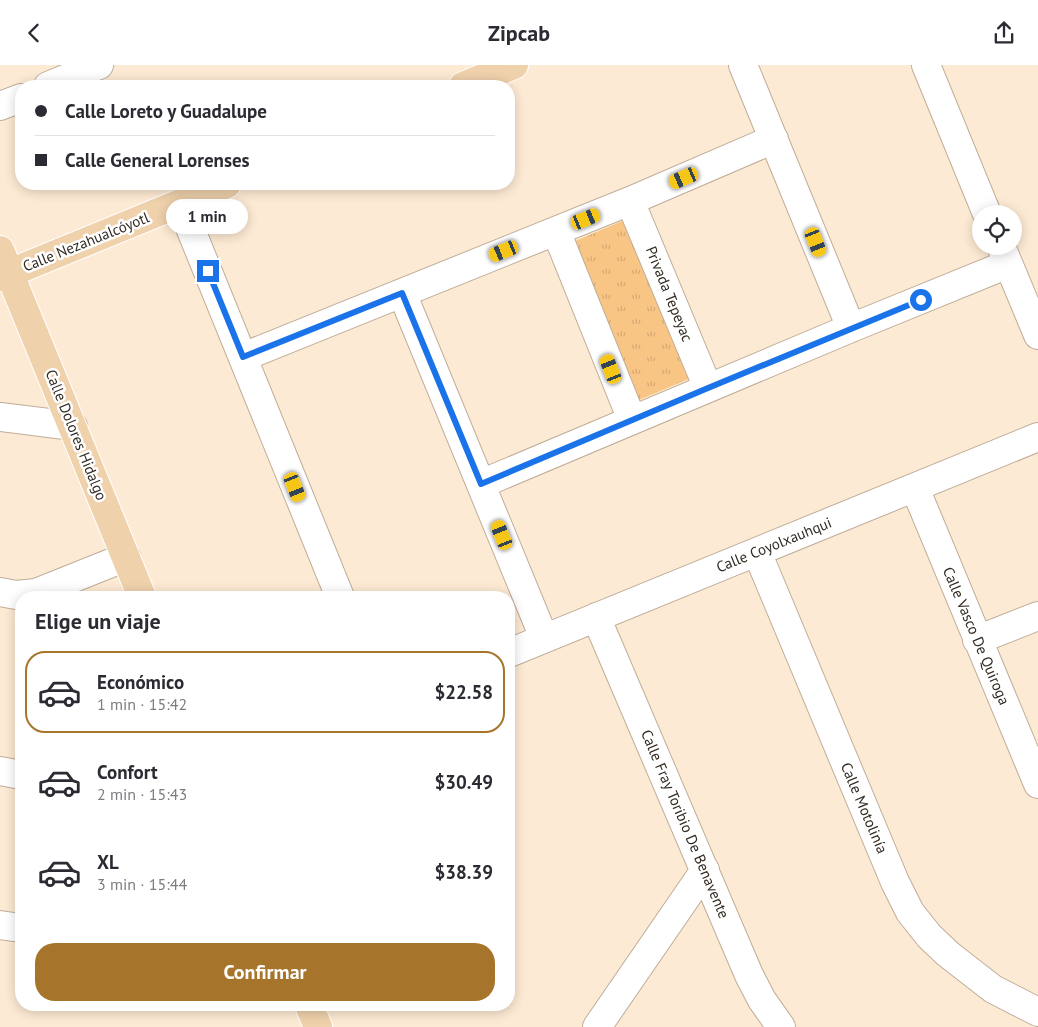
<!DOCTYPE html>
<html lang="es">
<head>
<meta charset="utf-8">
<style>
	:root { --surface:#fff; --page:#f7f7f7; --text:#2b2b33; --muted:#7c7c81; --line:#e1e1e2; --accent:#a7742c }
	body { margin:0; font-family:"PT Sans",sans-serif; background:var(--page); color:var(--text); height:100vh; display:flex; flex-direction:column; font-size:19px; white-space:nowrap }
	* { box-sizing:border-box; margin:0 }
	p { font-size:16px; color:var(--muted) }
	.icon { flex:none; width:28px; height:28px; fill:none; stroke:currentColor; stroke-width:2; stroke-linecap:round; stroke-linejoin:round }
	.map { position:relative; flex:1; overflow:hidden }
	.side { position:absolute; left:15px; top:526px; width:500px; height:420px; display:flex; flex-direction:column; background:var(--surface); border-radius:20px; box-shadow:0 2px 12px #0003 }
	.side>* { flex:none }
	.banner { position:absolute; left:15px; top:15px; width:500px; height:110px; border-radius:20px; box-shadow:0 2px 12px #0003; display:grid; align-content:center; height:110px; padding:0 20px; background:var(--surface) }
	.tools { position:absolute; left:972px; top:140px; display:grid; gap:10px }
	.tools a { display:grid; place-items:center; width:50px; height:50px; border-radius:50%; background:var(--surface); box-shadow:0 2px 12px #0003; font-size:25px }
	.end { position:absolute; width:22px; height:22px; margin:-11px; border:6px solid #1a73e8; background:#fff; box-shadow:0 0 0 2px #fff }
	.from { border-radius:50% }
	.bubble { position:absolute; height:35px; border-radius:18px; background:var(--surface); box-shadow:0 2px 12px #0003; font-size:16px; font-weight:700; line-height:35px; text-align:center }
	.car { position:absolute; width:15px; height:30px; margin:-15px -8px; border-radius:6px; box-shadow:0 0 4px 1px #0007; background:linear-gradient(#f5c518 24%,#345 0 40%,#f5c518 0 76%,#345 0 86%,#f5c518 0) }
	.banner b { display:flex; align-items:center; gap:18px; height:48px; font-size:19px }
	.banner b+b { border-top:1px solid var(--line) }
	.banner i { width:12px; height:12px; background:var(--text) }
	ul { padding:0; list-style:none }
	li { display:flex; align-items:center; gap:15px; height:82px; margin:0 10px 8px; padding:0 10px; border:2px solid transparent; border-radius:20px }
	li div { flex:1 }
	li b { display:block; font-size:19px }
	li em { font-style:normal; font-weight:700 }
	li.selected { border-color:var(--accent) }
	li>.icon { width:45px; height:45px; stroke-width:1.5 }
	h2 { padding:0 20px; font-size:22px; line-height:60px }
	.cta { display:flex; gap:10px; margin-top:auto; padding:10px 20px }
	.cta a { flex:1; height:58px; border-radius:20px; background:var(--accent); color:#fff; font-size:20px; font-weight:700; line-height:58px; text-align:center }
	header { display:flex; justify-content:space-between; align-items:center; height:65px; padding:0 20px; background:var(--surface); font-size:22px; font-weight:700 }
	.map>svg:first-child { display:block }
</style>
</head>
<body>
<header><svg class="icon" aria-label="back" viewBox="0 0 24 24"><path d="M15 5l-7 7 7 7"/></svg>Zipcab<svg class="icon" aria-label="share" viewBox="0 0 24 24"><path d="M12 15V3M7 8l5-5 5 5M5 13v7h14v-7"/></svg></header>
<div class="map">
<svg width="1038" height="962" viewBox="0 0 1038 962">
	<defs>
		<pattern id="park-tufts" width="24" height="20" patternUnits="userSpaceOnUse" patternTransform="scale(1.25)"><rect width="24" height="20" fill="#f9c585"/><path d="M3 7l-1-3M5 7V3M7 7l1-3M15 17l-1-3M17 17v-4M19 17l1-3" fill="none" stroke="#d6a973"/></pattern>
	</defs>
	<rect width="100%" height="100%" fill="#fdead4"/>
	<!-- park -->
	<path fill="url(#park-tufts)" d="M 627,154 L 691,313 L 632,338 L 568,179 Z"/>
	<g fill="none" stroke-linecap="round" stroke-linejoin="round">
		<defs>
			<path id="minor" d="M 743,0 L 851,263
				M 926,0 L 987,149
				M 48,21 L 99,0
				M 0,41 L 21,33
				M 630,136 L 708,323
				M 180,138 L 340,532
				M 556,166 L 632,355
				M 1001,181 L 1038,270
				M 402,228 L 544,573
				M 243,292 L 630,136 L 774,74
				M 0,352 L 73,361
				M 481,419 L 851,263 L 1008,199
				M 915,423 L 1038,719
				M 757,487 L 895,817 L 910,847 L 929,871 L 948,889 L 993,924 L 1038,947
				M 0,527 L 16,530 L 36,528 L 126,492
				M 596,552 L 749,910 L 762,935 L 781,962
				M 977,575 L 1038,551
				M 509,588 L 1038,372
				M 0,706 L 21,710
				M 0,860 L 21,863
				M 597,962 L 705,805"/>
			<path id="major" d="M 463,21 L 514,0
				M 0,185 L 142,532
				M 0,212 L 227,119
				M 309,940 L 318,962"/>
		</defs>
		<!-- minor casing -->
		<use href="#minor" stroke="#bfad99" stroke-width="30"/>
		<!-- major casing -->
		<use href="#major" stroke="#fff" stroke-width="30"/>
		<!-- minor -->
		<use href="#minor" stroke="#fff" stroke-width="28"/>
		<!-- major -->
		<use href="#major" stroke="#efd1ac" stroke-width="28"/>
	</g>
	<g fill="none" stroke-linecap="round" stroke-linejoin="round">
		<!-- route -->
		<path stroke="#1a73e8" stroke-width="6" d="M 208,206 L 243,292 L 402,228 L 481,419 L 708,323 L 921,235"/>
	</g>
	<g text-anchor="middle" stroke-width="5" stroke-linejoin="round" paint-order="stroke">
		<!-- street labels -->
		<g font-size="15" fill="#322b23" stroke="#fff">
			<text transform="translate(86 177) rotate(-22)" y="5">Calle Nezahualcóyotl</text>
			<text transform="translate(669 229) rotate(68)" y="5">Privada Tepeyac</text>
			<text transform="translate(76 370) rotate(68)" y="5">Calle Dolores Hidalgo</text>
			<text transform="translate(774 480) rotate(-22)" y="5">Calle Coyolxauhqui</text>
			<text transform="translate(976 571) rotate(67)" y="5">Calle Vasco De Quiroga</text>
			<text transform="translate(864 743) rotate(67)" y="5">Calle Motolinía</text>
			<text transform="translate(685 759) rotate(67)" y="5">Calle Fray Toribio De Benavente</text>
		</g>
	</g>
</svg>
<div class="tools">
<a><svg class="icon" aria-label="locate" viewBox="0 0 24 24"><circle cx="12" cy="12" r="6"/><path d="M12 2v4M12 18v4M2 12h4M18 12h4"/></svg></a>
</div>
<i class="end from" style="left:921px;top:235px"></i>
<i class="end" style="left:208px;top:206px"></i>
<div class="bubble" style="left:166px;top:134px;width:82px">1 min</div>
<i class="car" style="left:684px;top:113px;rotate:247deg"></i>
<i class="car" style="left:586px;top:154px;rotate:68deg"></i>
<i class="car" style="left:816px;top:177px;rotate:158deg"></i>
<i class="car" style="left:504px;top:186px;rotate:248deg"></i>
<i class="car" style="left:611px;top:304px;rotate:338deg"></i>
<i class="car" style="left:295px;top:422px;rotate:158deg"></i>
<i class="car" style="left:502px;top:470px;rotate:338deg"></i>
<div class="banner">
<b><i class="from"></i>Calle Loreto y Guadalupe</b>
<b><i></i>Calle General Lorenses</b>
</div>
<section class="side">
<h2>Elige un viaje</h2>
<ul>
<li class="selected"><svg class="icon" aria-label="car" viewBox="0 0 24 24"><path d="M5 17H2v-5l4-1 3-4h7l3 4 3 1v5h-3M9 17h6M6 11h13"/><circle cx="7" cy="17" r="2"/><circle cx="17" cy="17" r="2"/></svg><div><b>Económico</b><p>1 min · 15:42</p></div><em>$22.58</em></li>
<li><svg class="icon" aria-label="car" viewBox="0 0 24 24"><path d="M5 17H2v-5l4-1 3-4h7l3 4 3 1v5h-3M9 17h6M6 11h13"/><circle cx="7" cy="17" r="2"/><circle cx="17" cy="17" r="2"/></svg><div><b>Confort</b><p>2 min · 15:43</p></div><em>$30.49</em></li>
<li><svg class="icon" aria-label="car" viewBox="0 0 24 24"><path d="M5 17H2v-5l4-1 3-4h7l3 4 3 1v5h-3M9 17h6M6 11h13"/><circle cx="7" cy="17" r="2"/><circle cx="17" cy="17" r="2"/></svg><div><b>XL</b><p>3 min · 15:44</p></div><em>$38.39</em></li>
</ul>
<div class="cta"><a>Confirmar</a></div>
</section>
</div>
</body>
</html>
